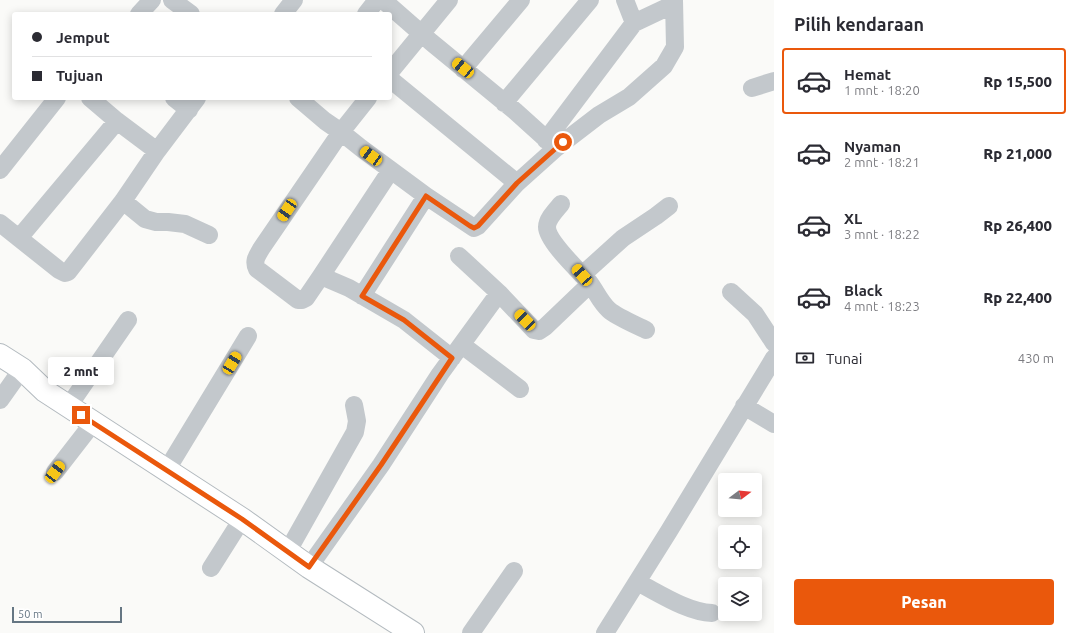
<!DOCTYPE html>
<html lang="id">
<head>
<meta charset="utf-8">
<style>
	:root { --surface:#fff; --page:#f7f7f7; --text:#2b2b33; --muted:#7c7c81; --line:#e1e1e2; --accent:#ea580c }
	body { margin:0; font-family:Ubuntu,sans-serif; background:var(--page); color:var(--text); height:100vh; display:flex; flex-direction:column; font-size:15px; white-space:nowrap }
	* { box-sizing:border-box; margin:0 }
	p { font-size:13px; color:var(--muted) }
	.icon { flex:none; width:22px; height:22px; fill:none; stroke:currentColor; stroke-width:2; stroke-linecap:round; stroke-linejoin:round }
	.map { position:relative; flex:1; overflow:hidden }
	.sheet { display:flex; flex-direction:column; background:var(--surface); width:300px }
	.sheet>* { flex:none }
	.banner { position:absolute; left:12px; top:12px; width:380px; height:88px; border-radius:4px; box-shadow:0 2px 10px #0003; display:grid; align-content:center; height:88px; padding:0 20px; background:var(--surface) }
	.needle { width:26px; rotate:74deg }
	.tools { position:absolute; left:718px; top:473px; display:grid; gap:8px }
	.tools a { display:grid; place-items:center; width:44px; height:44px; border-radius:4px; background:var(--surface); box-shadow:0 2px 10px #0003; font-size:20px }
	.scale { position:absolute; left:12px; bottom:10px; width:110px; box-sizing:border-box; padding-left:4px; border:2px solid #657683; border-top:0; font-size:11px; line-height:14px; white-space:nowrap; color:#657683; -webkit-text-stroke:3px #fff; paint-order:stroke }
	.end { position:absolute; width:18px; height:18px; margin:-9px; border:5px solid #ea580c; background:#fff; box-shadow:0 0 0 2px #fff }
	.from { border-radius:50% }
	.bubble { position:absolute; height:28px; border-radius:4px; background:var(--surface); box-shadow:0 2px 10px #0003; font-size:13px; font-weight:800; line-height:28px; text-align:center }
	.car { position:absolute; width:12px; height:24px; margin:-12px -6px; border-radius:5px; box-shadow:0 0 3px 1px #0007; background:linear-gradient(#f5c518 24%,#345 0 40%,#f5c518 0 76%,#345 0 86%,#f5c518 0) }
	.banner b { display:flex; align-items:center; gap:14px; height:38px; font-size:15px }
	.banner b+b { border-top:1px solid var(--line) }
	.banner i { width:10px; height:10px; background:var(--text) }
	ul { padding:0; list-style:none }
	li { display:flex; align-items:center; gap:12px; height:66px; margin:0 8px 6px; padding:0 12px; border:2px solid transparent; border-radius:4px }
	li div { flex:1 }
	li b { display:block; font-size:15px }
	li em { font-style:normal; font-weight:800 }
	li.on { border-color:var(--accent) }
	li>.icon { width:36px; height:36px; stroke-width:1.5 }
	h2 { padding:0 20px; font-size:18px; line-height:48px }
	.pay { display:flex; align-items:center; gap:10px; height:44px; padding:0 20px; font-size:15px }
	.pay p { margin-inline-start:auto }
	.cta { display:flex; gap:8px; margin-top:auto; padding:8px 20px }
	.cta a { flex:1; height:46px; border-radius:4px; background:var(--accent); color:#fff; font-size:16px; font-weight:800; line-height:46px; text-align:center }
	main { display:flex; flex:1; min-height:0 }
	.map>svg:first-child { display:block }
</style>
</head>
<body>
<main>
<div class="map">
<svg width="774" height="633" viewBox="0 0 774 633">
	<rect width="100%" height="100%" fill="#fafaf8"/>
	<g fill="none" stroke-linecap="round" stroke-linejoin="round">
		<defs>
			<path id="secondary" d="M 0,355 L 22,369 L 45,391 L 242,519 L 309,567 L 413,633"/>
		</defs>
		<!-- secondary casing -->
		<use href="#secondary" stroke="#b3babf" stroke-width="24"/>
		<!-- street -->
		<path stroke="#c3c8cc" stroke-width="18" d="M 172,0 L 191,14
			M 383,0 L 431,42 L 515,111 L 556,148 L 599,115 L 629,97 L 664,66 L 675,47 L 674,0
			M 625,0 L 634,23
			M 139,14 L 152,0
			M 283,14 L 294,0
			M 366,14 L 377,0
			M 463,69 L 521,0
			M 390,72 L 449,0
			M 390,79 L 517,183
			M 752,88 L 774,81
			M 90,98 L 117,121 L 157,151
			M 174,98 L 189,110
			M 298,98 L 325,121 L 341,132 L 361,148 L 426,196 L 474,228 L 478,226 L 517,183 L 556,148
			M 368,98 L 341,132 L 261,249 C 257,256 253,261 257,269 L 298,300 L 302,300 L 306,298 L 321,276 L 391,170
			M 504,103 L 590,0
			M 546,140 L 634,23 L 674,4
			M 0,170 L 57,98
			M 123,201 L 145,219 L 156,222 L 168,222 L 185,224 L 209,235
			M 561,204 C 556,210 547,219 547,227 C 547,241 579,271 589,282 C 596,291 600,302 609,310 C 617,317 636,325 646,330
			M 0,223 L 59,270 L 65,273 L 68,272 L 123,201 L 157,151 L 197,98
			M 19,238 L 117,121
			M 459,256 L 499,293 L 534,330 L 539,331 L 545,327 L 590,284
			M 582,275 L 623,238 L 656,216 L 669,206
			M 321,276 L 349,288 L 404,320 L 452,358
			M 731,292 L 755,314 L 774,343
			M 362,296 L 426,196
			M 462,345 L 520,389
			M 0,400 L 22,369
			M 744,406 L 774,424
			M 68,407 L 128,320
			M 166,471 L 248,336
			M 55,472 L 93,423
			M 288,551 L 355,432 L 357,421 L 354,405
			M 309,567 L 381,465 L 440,374 L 499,293
			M 211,568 L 242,519
			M 637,582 C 659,593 687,612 712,613
			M 471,633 L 514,571
			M 605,633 L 669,531 L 774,358"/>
		<!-- secondary -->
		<use href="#secondary" stroke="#fff" stroke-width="22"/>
	</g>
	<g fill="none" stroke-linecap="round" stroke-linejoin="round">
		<!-- route -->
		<path stroke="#ea580c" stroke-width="5" d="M 81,415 L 242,519 L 309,567 L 381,465 L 452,358 L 404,320 L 362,296 L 426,196 L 470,226 L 474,228 L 478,226 L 517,183 L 563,142"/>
	</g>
</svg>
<div class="tools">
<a><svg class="needle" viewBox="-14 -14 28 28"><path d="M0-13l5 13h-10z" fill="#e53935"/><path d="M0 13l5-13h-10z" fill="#7c7c81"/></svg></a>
<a><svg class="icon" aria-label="locate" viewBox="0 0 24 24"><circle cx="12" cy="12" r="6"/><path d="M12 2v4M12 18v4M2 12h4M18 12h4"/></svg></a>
<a><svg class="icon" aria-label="layers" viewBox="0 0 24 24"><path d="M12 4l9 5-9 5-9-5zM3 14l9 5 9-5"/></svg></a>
</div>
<div class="scale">50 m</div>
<i class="end from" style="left:563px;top:142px"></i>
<i class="end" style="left:81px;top:415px"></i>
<div class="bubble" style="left:48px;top:357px;width:66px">2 mnt</div>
<i class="car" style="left:463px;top:68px;rotate:309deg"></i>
<i class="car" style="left:371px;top:156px;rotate:306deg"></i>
<i class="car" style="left:287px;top:210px;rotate:214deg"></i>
<i class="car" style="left:582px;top:275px;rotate:319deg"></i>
<i class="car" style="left:525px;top:320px;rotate:316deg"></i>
<i class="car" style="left:232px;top:363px;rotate:31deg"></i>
<i class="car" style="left:55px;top:472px;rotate:37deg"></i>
<div class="banner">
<b><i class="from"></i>Jemput</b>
<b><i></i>Tujuan</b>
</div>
</div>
<section class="sheet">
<h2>Pilih kendaraan</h2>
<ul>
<li class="on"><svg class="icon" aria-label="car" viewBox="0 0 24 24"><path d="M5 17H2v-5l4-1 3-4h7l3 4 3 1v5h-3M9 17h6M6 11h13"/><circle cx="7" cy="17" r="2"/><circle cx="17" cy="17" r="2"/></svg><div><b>Hemat</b><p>1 mnt · 18:20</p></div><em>Rp 15,500</em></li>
<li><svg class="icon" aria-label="car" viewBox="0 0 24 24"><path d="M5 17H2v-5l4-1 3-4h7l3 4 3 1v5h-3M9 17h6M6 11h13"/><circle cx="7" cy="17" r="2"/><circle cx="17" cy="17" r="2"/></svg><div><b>Nyaman</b><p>2 mnt · 18:21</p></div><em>Rp 21,000</em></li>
<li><svg class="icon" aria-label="car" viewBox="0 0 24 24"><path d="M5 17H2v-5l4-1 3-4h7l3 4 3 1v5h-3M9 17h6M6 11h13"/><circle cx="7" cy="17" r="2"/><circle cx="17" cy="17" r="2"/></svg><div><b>XL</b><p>3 mnt · 18:22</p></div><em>Rp 26,400</em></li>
<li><svg class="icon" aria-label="car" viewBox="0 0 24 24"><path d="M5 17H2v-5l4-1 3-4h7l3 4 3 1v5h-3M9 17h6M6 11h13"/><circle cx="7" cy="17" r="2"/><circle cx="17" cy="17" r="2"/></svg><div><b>Black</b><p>4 mnt · 18:23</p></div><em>Rp 22,400</em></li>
</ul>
<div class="pay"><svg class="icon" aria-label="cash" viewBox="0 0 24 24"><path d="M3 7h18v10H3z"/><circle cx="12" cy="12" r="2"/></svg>Tunai<p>430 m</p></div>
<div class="cta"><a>Pesan</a></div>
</section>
</main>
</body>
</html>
